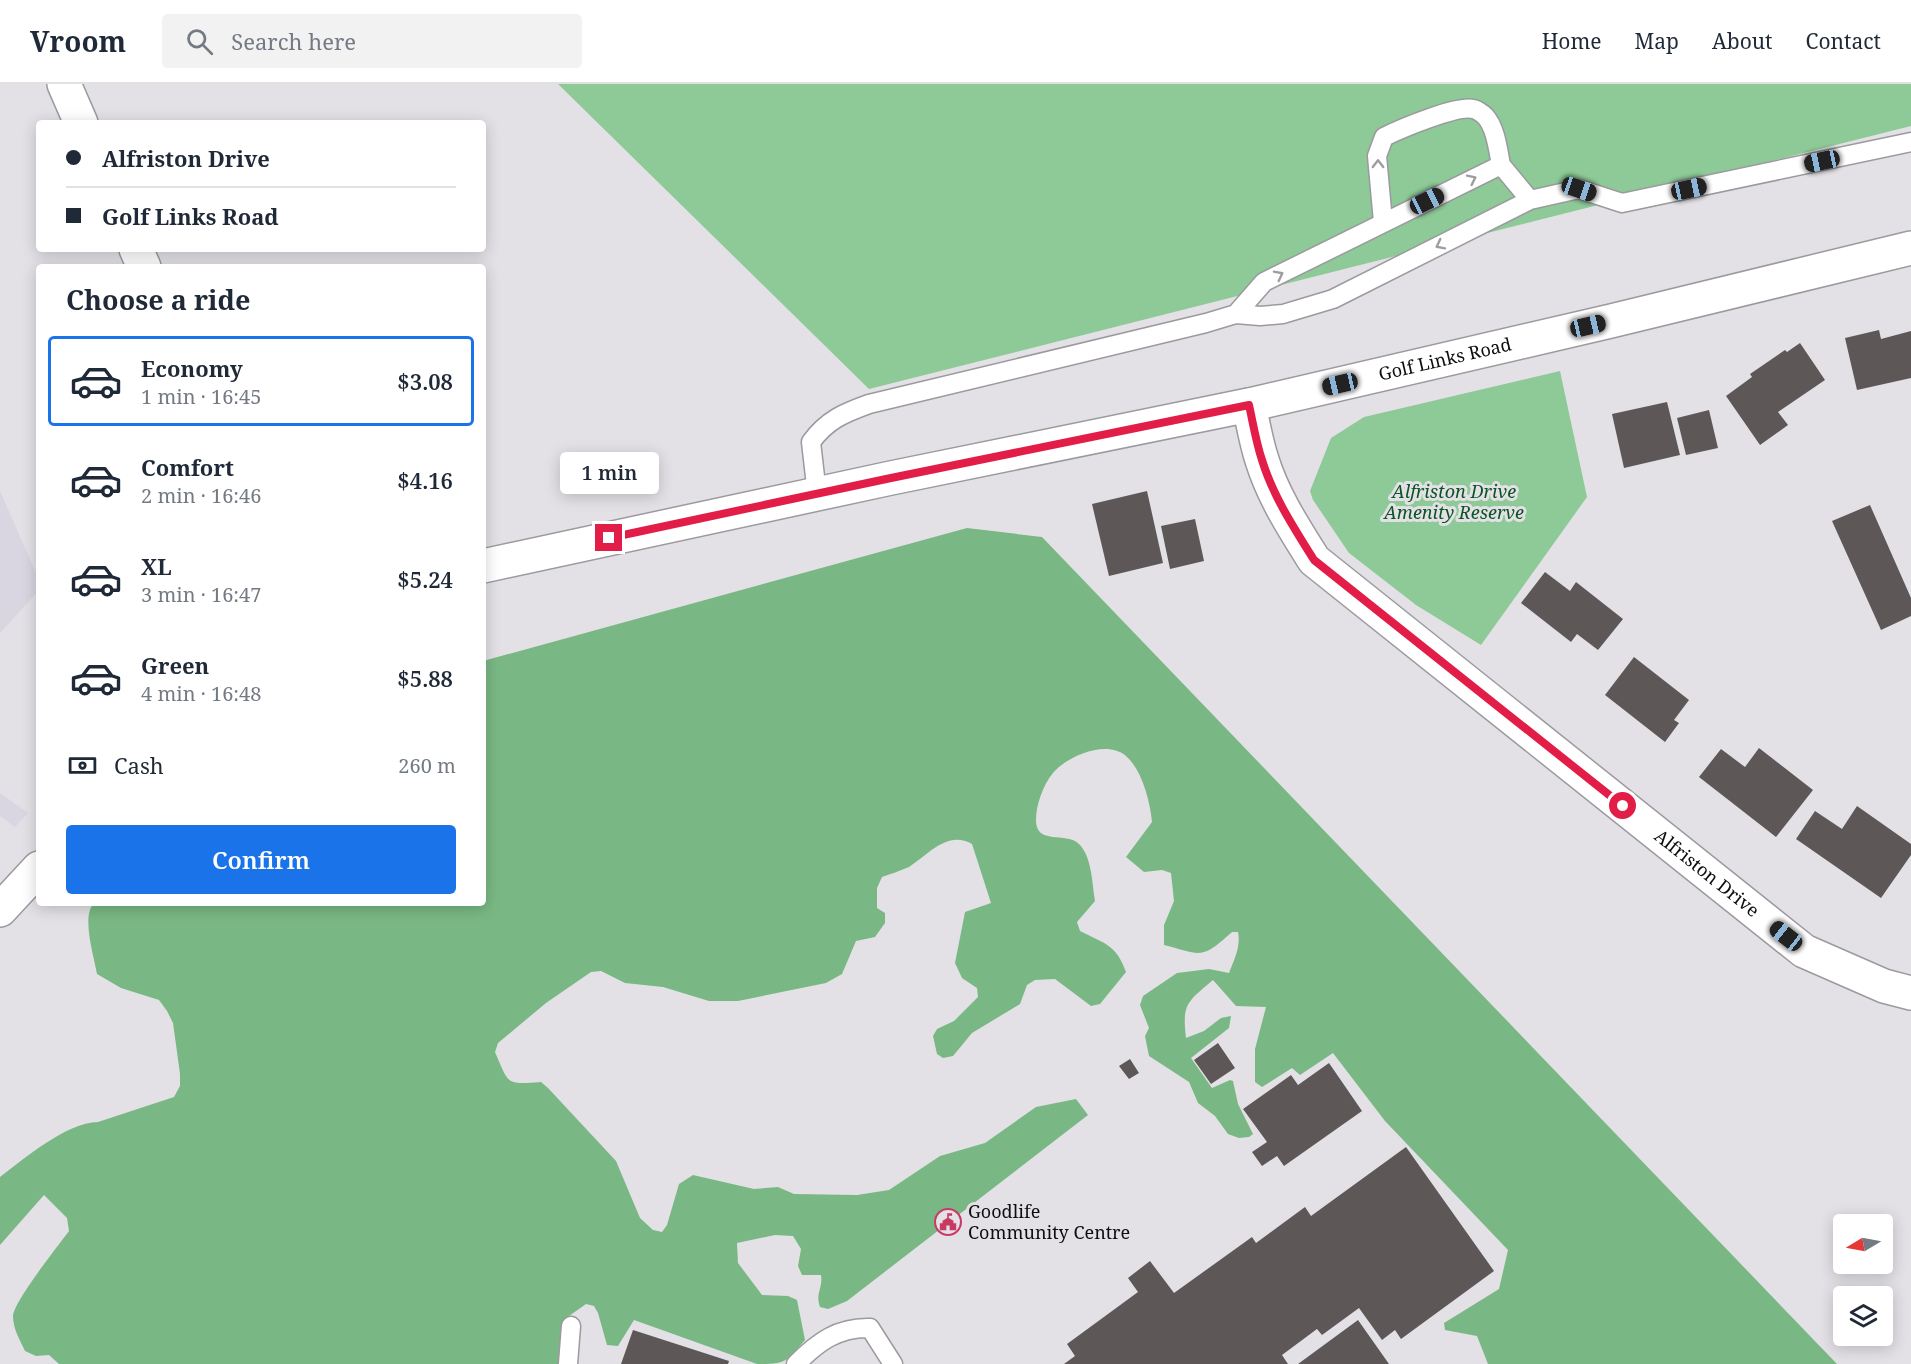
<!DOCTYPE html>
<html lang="en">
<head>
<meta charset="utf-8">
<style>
	:root { --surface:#fff; --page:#f2f2f3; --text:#1f2937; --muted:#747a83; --line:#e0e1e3; --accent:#1a73e8 }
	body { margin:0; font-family:"Noto Serif",serif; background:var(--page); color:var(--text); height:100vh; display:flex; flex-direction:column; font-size:22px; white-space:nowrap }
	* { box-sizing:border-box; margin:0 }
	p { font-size:20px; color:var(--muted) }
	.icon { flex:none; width:33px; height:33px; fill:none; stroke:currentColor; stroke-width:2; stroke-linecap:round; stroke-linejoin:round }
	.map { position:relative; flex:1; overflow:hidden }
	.sheet { position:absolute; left:36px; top:180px; width:450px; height:642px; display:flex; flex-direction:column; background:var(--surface); border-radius:6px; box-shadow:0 3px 15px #0003 }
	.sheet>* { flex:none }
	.hud { position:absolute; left:36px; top:36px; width:450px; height:132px; border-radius:6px; box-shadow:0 3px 15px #0003; display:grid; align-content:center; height:132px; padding:0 30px; background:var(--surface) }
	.needle { width:39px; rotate:260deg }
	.controls { position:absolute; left:1833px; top:1130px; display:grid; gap:12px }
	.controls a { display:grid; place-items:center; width:60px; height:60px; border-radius:6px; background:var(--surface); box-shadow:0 3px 15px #0003; font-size:30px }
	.end { position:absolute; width:27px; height:27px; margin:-14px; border:8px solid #e11d48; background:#fff; box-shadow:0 0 0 3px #fff }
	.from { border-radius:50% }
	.bubble { position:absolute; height:42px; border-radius:6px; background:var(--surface); box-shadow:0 3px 15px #0003; font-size:20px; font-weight:600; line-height:42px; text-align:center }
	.car { position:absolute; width:18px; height:36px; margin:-18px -9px; border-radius:8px; box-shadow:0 0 4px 2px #0007; background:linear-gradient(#222 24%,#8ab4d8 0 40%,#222 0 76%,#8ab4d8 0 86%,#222 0) }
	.hud b { display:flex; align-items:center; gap:21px; height:57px; font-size:22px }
	.hud b+b { border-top:2px solid var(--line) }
	.hud i { width:15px; height:15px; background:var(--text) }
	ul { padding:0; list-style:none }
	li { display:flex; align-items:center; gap:18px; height:90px; margin:0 12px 9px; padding:0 18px; border:3px solid transparent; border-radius:6px }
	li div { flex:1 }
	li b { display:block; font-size:22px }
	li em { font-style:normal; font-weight:600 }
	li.current { border-color:var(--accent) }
	li>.icon { width:54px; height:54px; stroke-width:1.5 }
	h2 { padding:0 30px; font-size:27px; line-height:72px }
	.pay { display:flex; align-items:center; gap:15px; height:66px; padding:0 30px; font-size:22px }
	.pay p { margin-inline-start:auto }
	.action { display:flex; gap:12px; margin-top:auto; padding:12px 30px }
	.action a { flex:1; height:69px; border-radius:6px; background:var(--accent); color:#fff; font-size:24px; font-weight:600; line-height:69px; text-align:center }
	header { display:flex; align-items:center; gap:36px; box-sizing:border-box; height:84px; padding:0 30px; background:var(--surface); border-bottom:2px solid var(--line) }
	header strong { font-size:28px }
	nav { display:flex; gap:33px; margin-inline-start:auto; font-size:21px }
	.search { width:420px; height:54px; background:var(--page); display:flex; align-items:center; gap:15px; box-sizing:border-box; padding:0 21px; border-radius:6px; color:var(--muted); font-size:22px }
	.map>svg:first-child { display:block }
</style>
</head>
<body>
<header>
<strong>Vroom</strong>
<div class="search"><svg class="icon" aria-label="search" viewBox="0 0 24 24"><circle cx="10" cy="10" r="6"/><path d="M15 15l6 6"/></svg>Search here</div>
<nav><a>Home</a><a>Map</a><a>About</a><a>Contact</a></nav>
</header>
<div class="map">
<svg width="1911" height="1280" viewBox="0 0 1911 1280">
	<rect width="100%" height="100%" fill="#e3e1e6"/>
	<!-- built -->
	<path fill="#d9d5e1" d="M 0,407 L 39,496 L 39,506 L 0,549 Z
		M 0,709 L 28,729 L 15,743 L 0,732 Z"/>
	<!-- green -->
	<path fill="#8dca97" d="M 558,0 L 1911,0 L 1911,42 L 869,305 Z
		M 1560,287 L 1587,413 L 1481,561 L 1416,521 L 1349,469 L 1313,416 L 1310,407 L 1331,354 L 1364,333 Z"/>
	<!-- forest -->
	<path fill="#79b884" d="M 967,444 L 1042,453 L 1837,1280 L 1488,1280 L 1477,1252 L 1445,1246 L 1444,1239 L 1499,1205 L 1508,1166 L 1385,1037 L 1333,969 L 1300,991 L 1292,984 L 1262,1003 L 1255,998 L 1255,965 L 1266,923 L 1236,922 L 1213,896 C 1187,918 1182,920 1186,954 L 1204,947 L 1221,934 L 1231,932 L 1229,944 L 1191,974 L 1212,1004 L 1230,996 L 1233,997 L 1238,1020 L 1253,1050 L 1249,1053 L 1239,1054 L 1228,1050 L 1215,1032 L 1198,1019 L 1189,998 L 1149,972 L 1145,952 L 1149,944 L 1140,921 L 1143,912 L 1177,889 L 1209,885 L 1229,889 C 1234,876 1241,863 1238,848 L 1232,848 C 1201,876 1202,871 1164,861 L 1164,841 L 1174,817 L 1171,789 L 1162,786 L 1144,788 L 1126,773 L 1152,738 C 1150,717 1142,686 1126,672 C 1107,655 1067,672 1053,689 C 1043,701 1036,721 1036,736 C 1036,762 1066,747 1079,760 C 1092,773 1092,799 1095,817 L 1077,838 L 1080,847 C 1105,860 1116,860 1126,888 L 1100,920 L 1091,922 L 1055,895 L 1035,896 L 1027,901 L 1020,920 L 972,949 L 953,972 L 943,974 L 937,970 L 933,952 L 937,945 L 954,937 L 978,913 L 977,904 L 962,894 L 955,879 L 965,828 L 991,819 L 972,760 C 947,746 928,771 909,783 C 900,787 890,790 882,793 L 877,804 L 877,824 L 885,829 L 885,839 L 875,853 L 856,857 L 842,890 L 826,899 L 738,917 L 709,917 L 663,903 L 625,899 L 601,887 L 591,888 L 546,919 L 498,959 L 495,968 C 509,1000 505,1001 541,998 L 548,1004 L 616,1077 L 640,1134 L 653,1146 L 662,1148 L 667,1141 L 679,1100 L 693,1091 L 754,1105 L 778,1103 L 794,1110 L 857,1111 L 889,1106 L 940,1072 L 985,1059 L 1036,1023 L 1076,1015 L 1088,1031 L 847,1217 L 828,1225 L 820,1223 C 815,1209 823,1205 821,1191 L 802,1191 L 798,1182 L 801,1165 L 793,1152 L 775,1151 L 737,1159 L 738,1179 L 762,1211 L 788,1212 L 797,1216 L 805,1256 C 786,1278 787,1280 757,1280 L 634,1236 L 618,1262 L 607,1261 L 598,1229 L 594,1222 L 586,1220 L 569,1232 L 559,1280 L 59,1280 L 49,1271 L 36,1272 L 25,1267 C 20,1256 13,1245 13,1232 C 14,1217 58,1162 69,1147 L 67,1134 L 44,1111 L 0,1161 L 0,1093 C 25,1074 66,1039 98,1038 L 174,1013 L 180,1002 L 180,990 L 173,939 L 167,927 L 159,916 L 121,904 L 97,890 C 94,872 81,832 94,819 L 483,819 L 483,577 Z"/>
	<!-- building -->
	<path fill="#5d5857" d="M 1879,246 L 1881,255 L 1911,247 L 1911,294 L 1857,306 L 1845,254 Z
		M 1800,259 L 1825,296 L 1778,328 L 1788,341 L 1760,361 L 1726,312 L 1752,293 L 1750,290 L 1785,266 L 1787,268 Z
		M 1667,318 L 1680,371 L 1624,384 L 1612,330 Z
		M 1709,326 L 1718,364 L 1686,371 L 1677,334 Z
		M 1147,407 L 1163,479 L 1109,492 L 1092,420 Z
		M 1870,421 L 1911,514 L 1911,532 L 1881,546 L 1832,437 Z
		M 1195,435 L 1204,477 L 1170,485 L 1161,442 Z
		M 1545,488 L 1570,507 L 1576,498 L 1623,535 L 1598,566 L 1577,550 L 1571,558 L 1521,519 Z
		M 1634,573 L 1689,616 L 1674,636 L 1679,639 L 1665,658 L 1605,611 Z
		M 1759,664 L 1813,706 L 1776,753 L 1699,693 L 1721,665 L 1745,683 Z
		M 1857,722 L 1911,760 L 1911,771 L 1881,814 L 1796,755 L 1815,727 L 1842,745 Z
		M 1218,959 L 1235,984 L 1211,1000 L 1194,976 Z
		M 1130,975 L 1139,989 L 1129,995 L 1119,982 Z
		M 1329,979 L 1362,1027 L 1284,1082 L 1277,1072 L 1262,1082 L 1252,1068 L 1267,1058 L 1243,1025 L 1291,991 L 1298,1001 Z
		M 1406,1063 L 1494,1187 L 1401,1255 L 1395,1246 L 1382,1256 L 1359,1224 L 1322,1251 L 1317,1245 L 1282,1271 L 1288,1280 L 1064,1280 L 1075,1272 L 1067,1260 L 1138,1208 L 1128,1194 L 1150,1177 L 1174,1209 L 1252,1153 L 1256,1159 L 1305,1123 L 1311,1132 Z
		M 1358,1236 L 1389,1280 L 1298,1280 Z
		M 633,1246 L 729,1277 L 728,1280 L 621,1280 Z"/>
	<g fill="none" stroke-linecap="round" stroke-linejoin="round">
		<defs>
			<path id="lane" d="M 1383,138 L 1377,72 L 1384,53 C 1400,45 1457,21 1473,25 C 1476,25 1483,30 1485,32 C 1496,44 1498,66 1501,81
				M 1236,230 L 1264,198 L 1501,81 L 1530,116
				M 817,410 L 811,358 C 827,336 844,329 869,320 L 1206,239 L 1236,230 L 1260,232 L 1283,230 L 1333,215 L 1530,116 L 1579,105 L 1622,119 L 1911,58
				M 568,1280 L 571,1242
				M 796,1280 C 818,1258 838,1243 870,1244 L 893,1280"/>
			<path id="street" d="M 64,0 L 81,39
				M 136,165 L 144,183"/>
			<g id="secondary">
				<path id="s1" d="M 1249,321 C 1253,339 1256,358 1262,376 C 1273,412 1294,444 1314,476 L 1804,867 L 1884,902 L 1911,909"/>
				<path id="s2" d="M 483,482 L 891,394 L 1249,321 L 1611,237 L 1911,164"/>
				<path d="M 0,826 L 39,784"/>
			</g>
		</defs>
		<!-- lane casing -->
		<use href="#lane" stroke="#9b9a9e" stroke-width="21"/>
		<!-- street casing -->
		<use href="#street" stroke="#9b9a9e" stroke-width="36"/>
		<!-- secondary casing -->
		<use href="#secondary" stroke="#9b9a9e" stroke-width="36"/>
		<!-- lane -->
		<use href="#lane" stroke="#fff" stroke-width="18"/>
		<!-- street -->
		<use href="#street" stroke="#fff" stroke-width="33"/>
		<!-- secondary -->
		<use href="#secondary" stroke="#fff" stroke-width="33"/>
	</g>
	<!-- one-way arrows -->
	<defs><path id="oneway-chevron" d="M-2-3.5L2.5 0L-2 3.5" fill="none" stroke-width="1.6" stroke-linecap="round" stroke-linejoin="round" transform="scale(1.5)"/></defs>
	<g stroke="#9f9e9f">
		<use href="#oneway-chevron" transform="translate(1378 80) rotate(-90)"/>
		<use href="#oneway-chevron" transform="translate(1472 95) rotate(-26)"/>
		<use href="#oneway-chevron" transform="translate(1440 161) rotate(153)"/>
		<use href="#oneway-chevron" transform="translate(1279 191) rotate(-27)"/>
	</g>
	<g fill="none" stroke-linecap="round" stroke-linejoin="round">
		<!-- route -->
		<path stroke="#e11d48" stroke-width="8" d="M 609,454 L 891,394 L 1249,321 C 1253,339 1256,358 1262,376 C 1273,412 1294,444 1314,476 L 1623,722"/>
	</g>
	<!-- icons -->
	<defs>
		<symbol id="civic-ring" viewBox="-11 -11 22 22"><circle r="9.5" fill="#e3e1e6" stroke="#c83a64" stroke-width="1.5"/><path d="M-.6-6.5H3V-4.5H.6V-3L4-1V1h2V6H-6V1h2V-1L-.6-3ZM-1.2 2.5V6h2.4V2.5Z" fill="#c83a64"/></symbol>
	</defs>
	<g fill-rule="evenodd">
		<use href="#civic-ring" x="933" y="1123" width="30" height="30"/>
	</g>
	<g text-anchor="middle" stroke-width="6" stroke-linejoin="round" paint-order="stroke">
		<!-- street labels -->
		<g font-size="18" fill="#0e0d0f" stroke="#e3e1e6">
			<text dy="6" stroke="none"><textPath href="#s2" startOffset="984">Golf Links Road</textPath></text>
			<text dy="6" stroke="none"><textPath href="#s1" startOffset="672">Alfriston Drive</textPath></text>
		</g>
		<!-- park labels -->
		<g font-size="18" font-style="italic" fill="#0c5423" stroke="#e3e1e6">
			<text x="1454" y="414">Alfriston Drive<tspan x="1454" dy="21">Amenity Reserve</tspan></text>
		</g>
		<!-- poi labels -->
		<g font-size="18" fill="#0e0d0f" stroke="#e3e1e6" text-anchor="start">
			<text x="968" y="1134">Goodlife<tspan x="968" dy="21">Community Centre</tspan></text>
		</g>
	</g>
</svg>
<div class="controls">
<a><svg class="needle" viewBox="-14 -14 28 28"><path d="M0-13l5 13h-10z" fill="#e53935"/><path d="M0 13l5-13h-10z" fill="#747a83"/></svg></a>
<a><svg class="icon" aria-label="layers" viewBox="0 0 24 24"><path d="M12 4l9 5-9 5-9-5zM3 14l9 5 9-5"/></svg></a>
</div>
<i class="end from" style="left:1623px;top:722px"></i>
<i class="end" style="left:609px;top:454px"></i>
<div class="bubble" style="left:560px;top:368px;width:99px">1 min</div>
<i class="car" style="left:1822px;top:77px;rotate:258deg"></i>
<i class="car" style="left:1579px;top:105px;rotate:109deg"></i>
<i class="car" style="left:1689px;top:105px;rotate:78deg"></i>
<i class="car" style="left:1427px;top:117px;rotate:64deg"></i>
<i class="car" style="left:1588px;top:242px;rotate:77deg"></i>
<i class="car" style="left:1340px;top:300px;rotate:257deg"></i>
<i class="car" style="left:1786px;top:852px;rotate:308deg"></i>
<div class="hud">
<b><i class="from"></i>Alfriston Drive</b>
<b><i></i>Golf Links Road</b>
</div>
<section class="sheet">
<h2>Choose a ride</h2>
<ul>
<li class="current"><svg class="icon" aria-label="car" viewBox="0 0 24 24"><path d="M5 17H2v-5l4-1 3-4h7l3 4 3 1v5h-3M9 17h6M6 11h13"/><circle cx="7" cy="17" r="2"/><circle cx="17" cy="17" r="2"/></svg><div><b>Economy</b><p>1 min · 16:45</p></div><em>$3.08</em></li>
<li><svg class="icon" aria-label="car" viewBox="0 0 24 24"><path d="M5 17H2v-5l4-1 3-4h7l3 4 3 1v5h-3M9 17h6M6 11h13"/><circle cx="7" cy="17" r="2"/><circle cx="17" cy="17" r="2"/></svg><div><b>Comfort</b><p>2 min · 16:46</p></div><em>$4.16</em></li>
<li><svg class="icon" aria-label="car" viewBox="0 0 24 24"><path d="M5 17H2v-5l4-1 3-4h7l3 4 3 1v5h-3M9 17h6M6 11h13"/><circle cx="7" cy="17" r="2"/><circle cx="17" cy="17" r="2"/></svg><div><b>XL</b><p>3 min · 16:47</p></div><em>$5.24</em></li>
<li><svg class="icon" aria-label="car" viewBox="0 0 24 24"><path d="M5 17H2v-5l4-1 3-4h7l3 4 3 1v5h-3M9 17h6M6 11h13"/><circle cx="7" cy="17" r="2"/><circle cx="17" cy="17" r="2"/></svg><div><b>Green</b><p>4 min · 16:48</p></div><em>$5.88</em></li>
</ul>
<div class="pay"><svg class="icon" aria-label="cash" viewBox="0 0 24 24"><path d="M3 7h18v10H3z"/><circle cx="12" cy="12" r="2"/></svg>Cash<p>260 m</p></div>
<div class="action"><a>Confirm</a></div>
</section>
</div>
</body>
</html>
